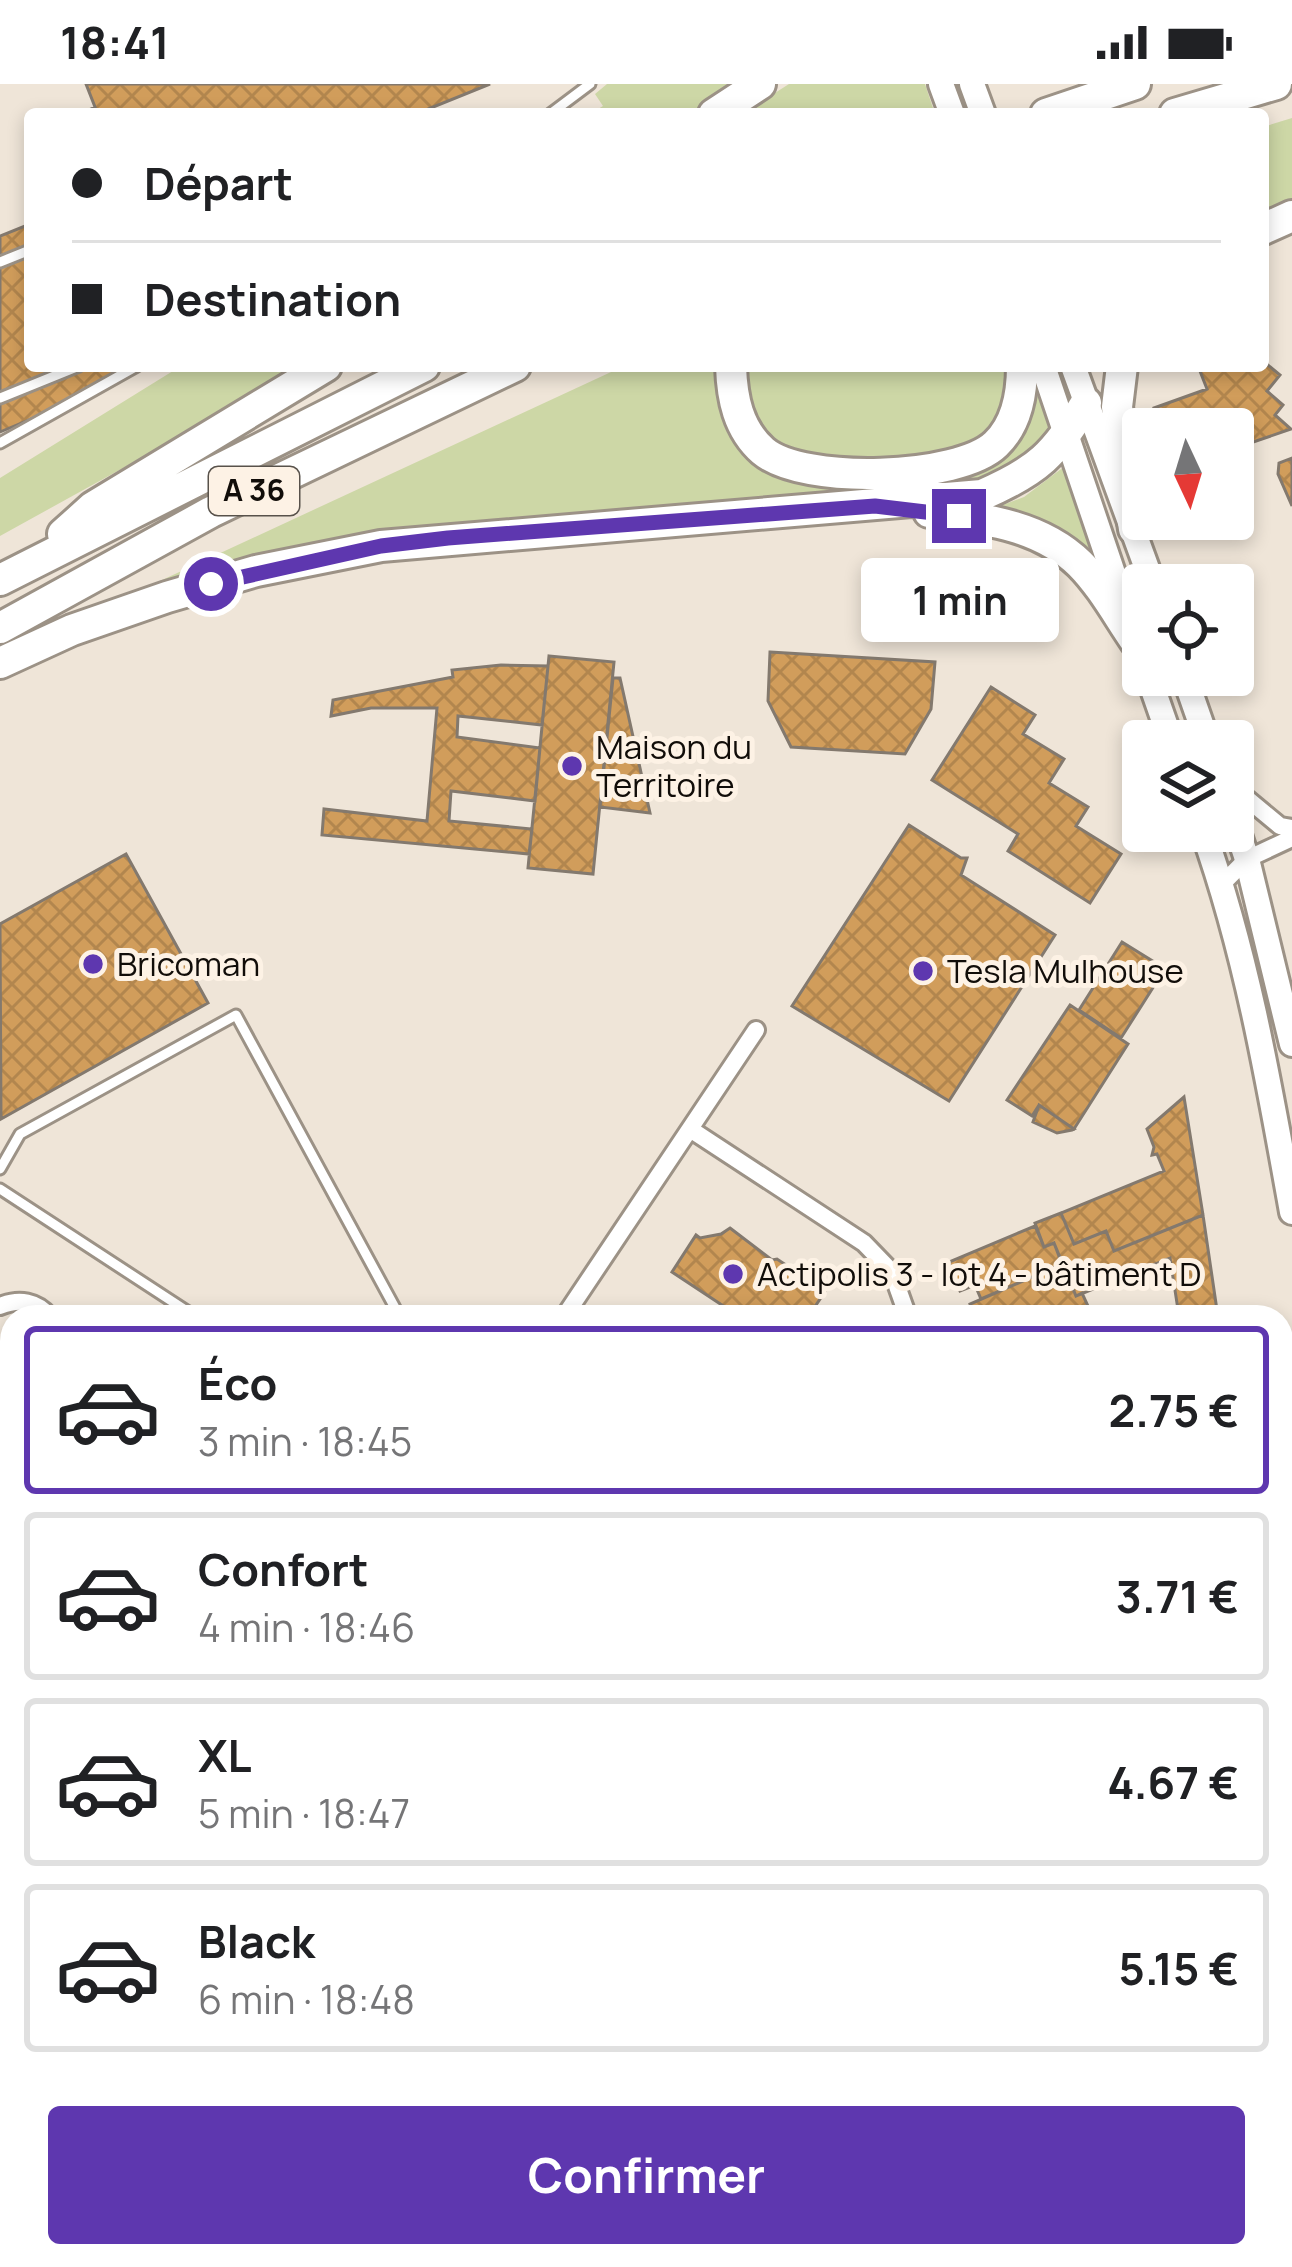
<!DOCTYPE html>
<html lang="fr">
<head>
<meta charset="utf-8">
<style>
	:root { --surface:#fff; --page:#f6f6f6; --text:#202124; --muted:#757577; --line:#e0e0e0; --accent:#5e37af }
	body { margin:0; font-family:Manrope,sans-serif; background:var(--page); color:var(--text); height:100vh; display:flex; flex-direction:column; font-size:45px; white-space:nowrap }
	* { box-sizing:border-box; margin:0 }
	p { font-size:39px; color:var(--muted) }
	.icon { flex:none; width:66px; height:66px; fill:none; stroke:currentColor; stroke-width:2; stroke-linecap:round; stroke-linejoin:round }
	.map { position:relative; flex:1; overflow:hidden }
	.panel { position:absolute; left:0px; top:1221px; width:1293px; height:963px; display:flex; flex-direction:column; background:var(--surface); border-radius:36px 36px 0 0; box-shadow:0 6px 18px #0003 }
	.panel>* { flex:none }
	.hud { position:absolute; left:24px; top:24px; width:1245px; height:264px; border-radius:12px; box-shadow:0 6px 18px #0003; display:grid; align-content:center; height:264px; padding:0 48px; background:var(--surface) }
	.needle { width:78px; rotate:176deg }
	.controls { position:absolute; left:1122px; top:324px; display:grid; gap:24px }
	.controls a { display:grid; place-items:center; width:132px; height:132px; border-radius:12px; background:var(--surface); box-shadow:0 6px 18px #0003; font-size:60px }
	.end { position:absolute; width:54px; height:54px; margin:-27px; border:15px solid #5e37af; background:#fff; box-shadow:0 0 0 6px #fff }
	.from { border-radius:50% }
	.bubble { position:absolute; height:84px; border-radius:12px; background:var(--surface); box-shadow:0 6px 18px #0003; font-size:39px; font-weight:700; line-height:84px; text-align:center }
	.hud b { display:flex; align-items:center; gap:42px; height:114px; font-size:45px }
	.hud b+b { border-top:3px solid var(--line) }
	.hud i { width:30px; height:30px; background:var(--text) }
	ul { padding:21px 0 0; list-style:none }
	li { display:flex; align-items:center; gap:36px; height:168px; margin:0 24px 18px; padding:0 24px; border:6px solid var(--line); border-radius:12px }
	li div { flex:1 }
	li b { display:block; font-size:45px }
	li em { font-style:normal; font-weight:700 }
	li.active { border-color:var(--accent) }
	li>.icon { width:108px; height:108px; stroke-width:1.5 }
	.primary-button { display:flex; gap:24px; margin-top:auto; padding:24px 48px }
	.primary-button a { flex:1; height:138px; border-radius:12px; background:var(--accent); color:#fff; font-size:48px; font-weight:700; line-height:138px; text-align:center }
	.status { display:flex; justify-content:space-between; align-items:center; height:84px; padding:0 60px; background:var(--surface); direction:ltr }
	.status svg { height:33px; fill:currentColor }
	.map>svg:first-child { display:block }
</style>
</head>
<body>
<div class="status"><b>18:41</b><svg viewBox="0 0 49 12"><path d="M0 12V9h3v3zM5 12V6h3v6zM10 12V3h3v9zM15 12V0h3v12zM26 1h20v11H26zM47 4h2v5h-2z"/></svg></div>
<div class="map">
<svg width="1292" height="2183" viewBox="0 0 1292 2183">
	<defs>
		<pattern id="building-cross-hatch" width="8" height="8" patternUnits="userSpaceOnUse" patternTransform="scale(3)"><rect width="8" height="8" fill="#d19d5b"/><path d="M0 0l8 8M0 8l8-8" fill="none" stroke="#b2864e"/></pattern>
	</defs>
	<rect width="100%" height="100%" fill="#efe5d8"/>
	<!-- green -->
	<path fill="#cdd7a6" d="M 607,0 L 733,0 L 690,30 L 590,30 L 603,22 L 595,10 Z
		M 789,0 L 925,0 L 935,30 L 742,30 Z
		M 1292,34 L 1292,119 L 1263,132 L 1263,43 Z
		M 181,282 L 298,282 L 219,331 L 0,452 L 0,394 Z
		M 624,282 L 720,282 L 784,393 C 838,410 903,396 959,393 L 1036,309 L 1051,344 L 1019,379 L 976,397 L 134,509 Z
		M 745,282 L 1009,282 C 1008,309 1005,341 979,357 C 951,374 858,383 824,379 C 807,377 787,368 773,358 C 748,339 748,310 745,282 Z
		M 1065,382 L 1102,488 L 997,423 L 1024,413 Z
		M 1290,1851 L 1292,1851 L 1292,2015 L 1281,2014 L 1281,1852 Z"/>
	<!-- building -->
	<path fill="url(#building-cross-hatch)" stroke="#83796e" stroke-width="3" d="M 86,0 L 490,0 L 416,30 L 80,30 L 95,23 Z
		M 30,140 L 30,282 L 128,282 L 34,334 L 0,348 L 0,152 Z
		M 1263,277 L 1280,291 L 1267,307 L 1283,321 L 1275,331 L 1291,345 L 1233,365 L 1233,345 L 1161,345 L 1154,324 L 1207,305 L 1198,282 L 1263,282 Z
		M 1292,374 L 1292,422 L 1278,390 L 1279,379 Z
		M 770,568 L 935,578 L 931,625 L 905,670 L 791,663 L 768,617 Z
		M 549,572 L 614,578 L 593,790 L 528,784 Z
		M 501,581 L 548,582 L 542,641 L 458,632 L 457,653 L 540,664 L 535,717 L 451,707 L 449,737 L 532,745 L 529,770 L 322,751 L 324,725 L 427,737 L 437,624 L 371,624 L 331,632 L 333,616 L 453,593 L 452,586 Z
		M 613,594 L 620,594 L 650,729 L 600,723 Z
		M 991,603 L 1035,631 L 1023,650 L 1064,675 L 1049,699 L 1088,723 L 1076,742 L 1121,770 L 1090,819 L 1008,767 L 1018,750 L 932,696 Z
		M 909,741 L 961,774 L 967,774 L 961,791 L 1055,851 L 949,1017 L 792,922 Z
		M 126,770 L 208,919 L 1,1035 L 0,840 Z
		M 1122,858 L 1159,881 L 1161,891 L 1121,954 L 1079,926 Z
		M 1070,921 L 1128,960 L 1074,1045 L 1039,1021 L 1032,1032 L 1007,1016 Z
		M 1184,1013 L 1203,1131 L 1114,1167 L 1106,1147 L 1074,1160 L 1061,1129 L 1164,1087 L 1157,1070 L 1152,1071 L 1154,1063 L 1147,1045 Z
		M 1039,1021 L 1074,1045 L 1072,1046 L 1057,1049 L 1033,1038 Z
		M 1061,1129 L 1074,1160 L 1106,1147 L 1114,1167 L 1203,1131 L 1218,1233 L 1174,1233 L 1179,1232 L 1170,1174 L 1076,1212 L 1054,1159 L 1044,1163 L 1035,1139 Z
		M 1035,1142 L 1044,1163 L 1054,1159 L 1062,1180 L 981,1215 L 975,1201 L 960,1207 L 949,1178 Z
		M 730,1144 L 772,1176 L 777,1175 L 789,1183 L 789,1188 L 826,1206 L 808,1233 L 740,1233 L 672,1188 L 696,1151 L 700,1154 L 721,1150 Z
		M 1062,1180 L 1076,1212 L 1082,1209 L 1093,1233 L 975,1233 L 970,1220 Z
		M 0,1728 L 12,1728 L 12,1813 L 0,1813 Z"/>
	<g fill="none" stroke-linecap="round" stroke-linejoin="round">
		<defs>
			<path id="lane" d="M 550,30 L 590,0
				M 0,178 L 30,166
				M 0,314 L 79,282
				M 0,359 L 137,282
				M 0,1085 L 20,1050 L 236,931 L 400,1233
				M 0,1105 L 196,1233"/>
			<path id="street" d="M 1233,703 L 1280,742 L 1292,744
				M 1222,800 L 1247,775 L 1292,754
				M 690,1045 L 864,1159 L 892,1188 L 908,1233
				M 0,1222 C 19,1214 37,1217 50,1233
				M 564,1233 L 756,946
				M 0,1308 L 8,1296
				M 0,1551 L 12,1584
				M 0,2130 L 12,2098
				M 0,2144 L 10,2183"/>
			<path id="secondary" d="M 941,0 L 952,30
				M 972,0 L 983,30
				M 1043,282 L 1143,578
				M 1073,282 L 1153,501
				M 1148,591 L 1171,657
				M 1184,591 L 1207,657
				M 1233,733 L 1247,775 L 1292,960
				M 1203,747 C 1247,871 1269,999 1292,1128
				M 1281,1829 L 1292,1803
				M 1281,2023 L 1292,2023
				M 447,2183 L 499,2172"/>
			<path id="highway" d="M 714,30 L 760,0
				M 1046,30 L 1135,0
				M 1175,30 L 1276,0
				M 1263,145 L 1292,132
				M 731,282 C 732,314 738,345 763,367 C 803,401 959,396 996,360 C 1017,340 1022,310 1022,282
				M 1122,282 L 1117,323 L 1134,445
				M 929,428 C 983,435 1039,440 1080,480 C 1102,502 1118,532 1136,558
				M 63,450 L 93,423 L 326,282
				M 0,496 L 424,282
				M 0,544 L 211,428 L 515,282
				M 0,579 L 72,546 L 167,513 L 256,487 L 381,462 L 982,411 C 1038,387 1055,370 1086,319"/>
		</defs>
		<!-- lane casing -->
		<use href="#lane" stroke="#9c9286" stroke-width="15"/>
		<!-- street casing -->
		<use href="#street" stroke="#9c9286" stroke-width="22"/>
		<!-- secondary casing -->
		<use href="#secondary" stroke="#9c9286" stroke-width="30"/>
		<!-- highway casing -->
		<use href="#highway" stroke="#9c9286" stroke-width="36"/>
		<!-- path -->
		<path stroke="#a59d93" stroke-width="3" stroke-dasharray="3 9" stroke-linecap="butt" d="M 1281,2061 L 1292,2060
			M 713,2172 L 717,2183
			M 1219,2172 L 1223,2183
			M 591,2183 L 643,2172"/>
		<!-- lane -->
		<use href="#lane" stroke="#fff" stroke-width="9"/>
		<!-- street -->
		<use href="#street" stroke="#fff" stroke-width="16"/>
		<!-- secondary -->
		<use href="#secondary" stroke="#fff" stroke-width="24"/>
		<!-- highway -->
		<use href="#highway" stroke="#fff" stroke-width="30"/>
	</g>
	<g fill="none" stroke-linecap="round" stroke-linejoin="round">
		<!-- route -->
		<path stroke="#5e37af" stroke-width="15" d="M 211,500 L 381,462 L 448,454 L 875,422 L 959,432"/>
	</g>
	<!-- markers -->
	<g fill="#5e37af" stroke="#fdf2e5" stroke-width="4.5">
		<circle cx="572" cy="682" r="12"/>
		<circle cx="93" cy="880" r="12"/>
		<circle cx="923" cy="887" r="12"/>
		<circle cx="733" cy="1190" r="12"/>
	</g>
	<g text-anchor="middle" stroke-width="10" stroke-linejoin="round" paint-order="stroke">
		<!-- shield labels -->
		<rect fill="#fdf2e5" stroke="#58524b" stroke-width="3" x="209" y="383" width="90" height="48" rx="9"/>
		<g font-size="30" font-weight="bold" fill="#110d09">
			<text x="254" y="417">A 36</text>
		</g>
		<!-- poi labels -->
		<g font-size="33" fill="#110d09" stroke="#fdf2e5" text-anchor="start">
			<text x="596" y="675">Maison du<tspan x="596" dy="38">Territoire</tspan></text>
			<text x="117" y="892">Bricoman</text>
			<text x="947" y="899">Tesla Mulhouse</text>
			<text x="757" y="1202">Actipolis 3 - lot 4 - bâtiment D</text>
		</g>
	</g>
</svg>
<div class="controls">
<a><svg class="needle" viewBox="-14 -14 28 28"><path d="M0-13l5 13h-10z" fill="#e53935"/><path d="M0 13l5-13h-10z" fill="#757577"/></svg></a>
<a><svg class="icon" aria-label="locate" viewBox="0 0 24 24"><circle cx="12" cy="12" r="6"/><path d="M12 2v4M12 18v4M2 12h4M18 12h4"/></svg></a>
<a><svg class="icon" aria-label="layers" viewBox="0 0 24 24"><path d="M12 4l9 5-9 5-9-5zM3 14l9 5 9-5"/></svg></a>
</div>
<i class="end from" style="left:211px;top:500px"></i>
<i class="end" style="left:959px;top:432px"></i>
<div class="bubble" style="left:861px;top:474px;width:198px">1 min</div>
<div class="hud">
<b><i class="from"></i>Départ</b>
<b><i></i>Destination</b>
</div>
<section class="panel">
<ul>
<li class="active"><svg class="icon" aria-label="car" viewBox="0 0 24 24"><path d="M5 17H2v-5l4-1 3-4h7l3 4 3 1v5h-3M9 17h6M6 11h13"/><circle cx="7" cy="17" r="2"/><circle cx="17" cy="17" r="2"/></svg><div><b>Éco</b><p>3 min · 18:45</p></div><em>2.75 €</em></li>
<li><svg class="icon" aria-label="car" viewBox="0 0 24 24"><path d="M5 17H2v-5l4-1 3-4h7l3 4 3 1v5h-3M9 17h6M6 11h13"/><circle cx="7" cy="17" r="2"/><circle cx="17" cy="17" r="2"/></svg><div><b>Confort</b><p>4 min · 18:46</p></div><em>3.71 €</em></li>
<li><svg class="icon" aria-label="car" viewBox="0 0 24 24"><path d="M5 17H2v-5l4-1 3-4h7l3 4 3 1v5h-3M9 17h6M6 11h13"/><circle cx="7" cy="17" r="2"/><circle cx="17" cy="17" r="2"/></svg><div><b>XL</b><p>5 min · 18:47</p></div><em>4.67 €</em></li>
<li><svg class="icon" aria-label="car" viewBox="0 0 24 24"><path d="M5 17H2v-5l4-1 3-4h7l3 4 3 1v5h-3M9 17h6M6 11h13"/><circle cx="7" cy="17" r="2"/><circle cx="17" cy="17" r="2"/></svg><div><b>Black</b><p>6 min · 18:48</p></div><em>5.15 €</em></li>
</ul>
<div class="primary-button"><a>Confirmer</a></div>
</section>
</div>
</body>
</html>
